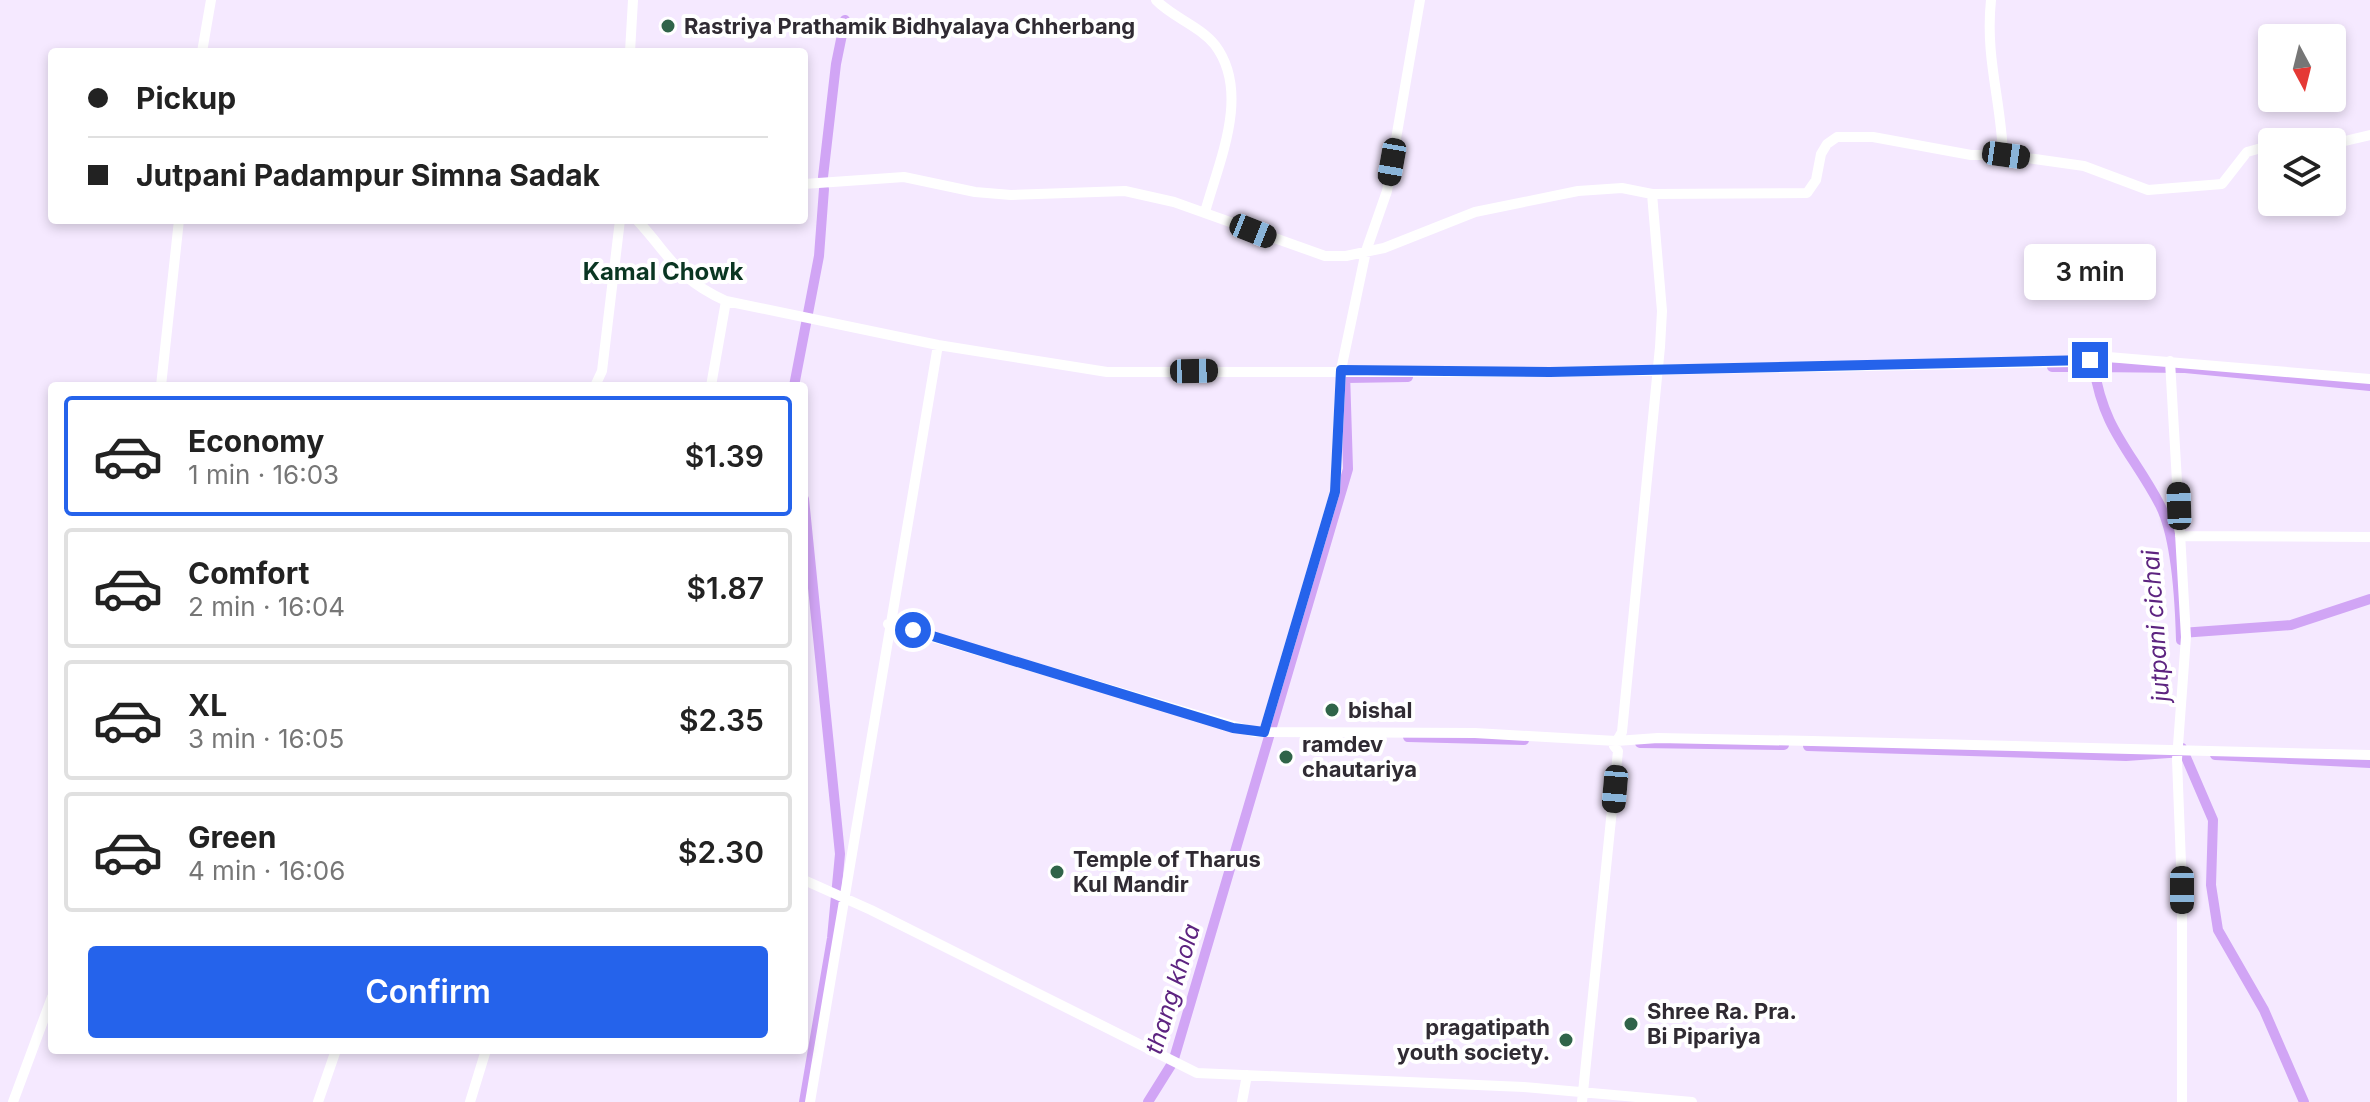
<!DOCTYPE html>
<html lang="en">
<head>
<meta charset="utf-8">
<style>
	:root { --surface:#fff; --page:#f6f6f6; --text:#222; --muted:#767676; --line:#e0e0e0; --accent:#2563eb }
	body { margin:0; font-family:Inter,sans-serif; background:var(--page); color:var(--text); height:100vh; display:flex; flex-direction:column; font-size:30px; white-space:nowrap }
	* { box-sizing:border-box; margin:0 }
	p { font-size:26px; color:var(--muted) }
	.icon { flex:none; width:44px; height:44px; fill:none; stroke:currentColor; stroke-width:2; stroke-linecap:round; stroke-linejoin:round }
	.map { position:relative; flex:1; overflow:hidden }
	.panel { position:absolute; left:48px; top:382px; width:760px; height:672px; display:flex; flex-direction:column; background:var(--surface); border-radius:8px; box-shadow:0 4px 12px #0003 }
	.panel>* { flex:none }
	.guide { position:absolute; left:48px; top:48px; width:760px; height:176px; border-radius:8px; box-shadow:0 4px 12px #0003; display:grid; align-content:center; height:176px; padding:0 40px; background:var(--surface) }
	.needle { width:52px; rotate:173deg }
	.tools { position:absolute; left:2258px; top:24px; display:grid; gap:16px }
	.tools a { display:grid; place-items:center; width:88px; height:88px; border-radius:8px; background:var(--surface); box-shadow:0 4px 12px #0003; font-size:40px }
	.end { position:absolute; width:36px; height:36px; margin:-18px; border:10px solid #2563eb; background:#fff; box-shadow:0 0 0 4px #fff }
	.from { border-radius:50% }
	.bubble { position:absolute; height:56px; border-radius:8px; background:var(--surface); box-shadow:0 4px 12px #0003; font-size:26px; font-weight:600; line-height:56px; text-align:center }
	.car { position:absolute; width:24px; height:48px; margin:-24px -12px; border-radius:10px; box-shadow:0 0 6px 2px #0007; background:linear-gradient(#222 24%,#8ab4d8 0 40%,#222 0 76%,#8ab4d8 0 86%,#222 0) }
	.guide b { display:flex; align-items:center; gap:28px; height:76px; font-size:30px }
	.guide b+b { border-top:2px solid var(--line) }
	.guide i { width:20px; height:20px; background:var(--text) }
	ul { padding:14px 0 0; list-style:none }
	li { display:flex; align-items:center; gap:24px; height:120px; margin:0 16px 12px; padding:0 24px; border:4px solid var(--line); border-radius:8px }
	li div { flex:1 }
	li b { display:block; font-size:30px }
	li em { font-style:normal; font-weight:600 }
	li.selected { border-color:var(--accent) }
	li>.icon { width:72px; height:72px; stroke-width:1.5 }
	.action { display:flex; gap:16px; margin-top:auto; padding:16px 40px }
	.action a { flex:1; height:92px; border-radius:8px; background:var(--accent); color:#fff; font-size:32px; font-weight:600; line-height:92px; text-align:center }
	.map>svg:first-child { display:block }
</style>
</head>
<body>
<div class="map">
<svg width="2370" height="1102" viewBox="0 0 2370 1102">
	<rect width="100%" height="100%" fill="#f5e9ff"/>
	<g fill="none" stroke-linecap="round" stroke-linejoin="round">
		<!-- canal -->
		<path stroke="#d1a5f5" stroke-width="10" d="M 823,177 L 836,64 L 845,20
			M 2052,367 L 2094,367
			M 1346,378 L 1408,377
			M 794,386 L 819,256 L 824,189
			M 2181,633 L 2291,625 L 2370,599
			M 2181,640 C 2180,603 2177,538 2160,505 C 2133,453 2103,430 2094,367 L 2185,368 L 2370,386
			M 1408,737 L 1524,740
			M 1640,743 L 1784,745
			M 1808,746 L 2126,756 L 2183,752
			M 2182,748 L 2213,820 L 2211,885 L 2218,930 L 2264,1010 L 2304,1102
			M 2215,755 L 2370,763
			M 804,1102 L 832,938 L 840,854 L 804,499
			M 1148,1102 L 1173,1062 L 1348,469 L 1345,373"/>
		<!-- minor -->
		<path stroke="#fff" stroke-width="10" d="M 1156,0 C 1172,17 1200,26 1215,45 C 1251,93 1219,161 1205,212
			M 1991,0 C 1985,58 2001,99 2003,155
			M 202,52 L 211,0
			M 630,52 L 633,0
			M 2332,144 L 2370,135
			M 804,184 L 904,177 L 975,192 L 1011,195 L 1125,191 L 1174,202 L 1325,256 L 1346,256 L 1384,248 L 1475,212 L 1578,191 L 1622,188 L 1652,194 L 1807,193 L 1816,180 L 1821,154 L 1827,144 L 1837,137 L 1873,137 L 1971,155 L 2006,155 L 2084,166 L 2148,190 L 2222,184 L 2247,152 L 2272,145
			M 637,220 C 672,258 676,278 726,301 L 938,345 L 1107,372 L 1550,372 L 2072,362 L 2108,357 L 2370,379
			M 2170,361 L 2186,637 L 2177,759 L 2182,890 L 2182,1102
			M 161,386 L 179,220
			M 595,386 L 602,371 L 620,220
			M 711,386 L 726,301
			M 2180,536 L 2370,537
			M 888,624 L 1254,732 L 1475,733 L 1616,741 L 1658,738 L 1812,741 L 2370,755
			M 1264,732 L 1335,492 L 1341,370 L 1366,251 L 1387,191 L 1420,0
			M 804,880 L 871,910 L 1197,1073 L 1524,1087 L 1692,1102
			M 13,1102 L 52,997
			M 318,1102 L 336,1050
			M 470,1102 L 486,1050
			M 810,1102 L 938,345
			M 1242,1102 L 1247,1075
			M 1582,1102 L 1618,751 L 1614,746 L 1622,732 L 1660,347 L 1662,311 L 1652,194"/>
	</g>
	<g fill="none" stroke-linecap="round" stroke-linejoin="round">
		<!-- route -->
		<path stroke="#2563eb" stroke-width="10" d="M 913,630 L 1233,728 L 1264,732 L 1335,492 L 1341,370 L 1550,372 L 2090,360"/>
	</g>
	<!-- markers -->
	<g fill="#306449" stroke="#fff" stroke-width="3">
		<circle cx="668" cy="26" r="8"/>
		<circle cx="1332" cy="710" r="8"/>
		<circle cx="1286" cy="757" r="8"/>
		<circle cx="1057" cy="872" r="8"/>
		<circle cx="1631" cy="1024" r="8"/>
		<circle cx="1566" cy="1040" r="8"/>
	</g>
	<g text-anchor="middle" stroke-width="8" stroke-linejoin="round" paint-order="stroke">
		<!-- poi labels -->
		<g font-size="22" font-weight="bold" fill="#302b33" stroke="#fff" text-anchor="start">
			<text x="684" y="34">Rastriya Prathamik Bidhyalaya Chherbang</text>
			<text x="1348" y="718">bishal</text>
			<text x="1302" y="752">ramdev<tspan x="1302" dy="25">chautariya</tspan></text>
			<text x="1073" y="867">Temple of Tharus<tspan x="1073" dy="25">Kul Mandir</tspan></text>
			<text x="1647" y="1019">Shree Ra. Pra.<tspan x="1647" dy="25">Bi Pipariya</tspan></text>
			<text x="1550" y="1035" text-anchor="end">pragatipath<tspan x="1550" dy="25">youth society.</tspan></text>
		</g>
		<!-- neighbourhood labels -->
		<g font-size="24" font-weight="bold" fill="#0a3622" stroke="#fff">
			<text x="663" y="280">Kamal Chowk</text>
		</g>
		<!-- water labels -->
		<g font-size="24" font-style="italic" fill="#5d2480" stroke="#fff">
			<text transform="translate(2156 626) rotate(-94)" y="8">jutpani cichai</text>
			<text transform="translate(1173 989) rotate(-73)" y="8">thang khola</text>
		</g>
	</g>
</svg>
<div class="tools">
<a><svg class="needle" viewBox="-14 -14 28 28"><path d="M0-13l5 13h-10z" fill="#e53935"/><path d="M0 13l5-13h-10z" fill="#767676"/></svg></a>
<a><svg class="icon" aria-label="layers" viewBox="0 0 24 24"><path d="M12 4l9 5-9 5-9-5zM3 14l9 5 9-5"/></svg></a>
</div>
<i class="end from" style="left:913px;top:630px"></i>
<i class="end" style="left:2090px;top:360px"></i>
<div class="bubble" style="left:2024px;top:244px;width:132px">3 min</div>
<i class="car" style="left:2006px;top:155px;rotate:98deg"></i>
<i class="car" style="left:1392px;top:162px;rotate:190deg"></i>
<i class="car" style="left:1253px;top:231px;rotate:112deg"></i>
<i class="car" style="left:1194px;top:371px;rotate:89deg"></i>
<i class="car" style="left:2179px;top:506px;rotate:358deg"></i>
<i class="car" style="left:1615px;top:789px;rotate:185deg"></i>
<i class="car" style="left:2182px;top:890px;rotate:180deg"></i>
<div class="guide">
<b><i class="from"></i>Pickup</b>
<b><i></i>Jutpani Padampur Simna Sadak</b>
</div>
<section class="panel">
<ul>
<li class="selected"><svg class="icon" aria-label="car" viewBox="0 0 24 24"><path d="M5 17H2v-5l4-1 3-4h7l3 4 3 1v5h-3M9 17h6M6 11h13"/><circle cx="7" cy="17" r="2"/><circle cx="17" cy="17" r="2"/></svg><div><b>Economy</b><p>1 min · 16:03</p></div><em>$1.39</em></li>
<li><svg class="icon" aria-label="car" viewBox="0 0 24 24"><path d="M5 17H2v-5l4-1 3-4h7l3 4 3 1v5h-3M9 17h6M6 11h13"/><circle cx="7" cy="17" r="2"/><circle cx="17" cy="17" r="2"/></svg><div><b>Comfort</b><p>2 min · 16:04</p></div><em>$1.87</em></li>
<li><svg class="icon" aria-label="car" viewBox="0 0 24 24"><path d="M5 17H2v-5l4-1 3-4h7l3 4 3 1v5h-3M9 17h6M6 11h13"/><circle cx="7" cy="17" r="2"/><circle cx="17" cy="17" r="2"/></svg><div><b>XL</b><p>3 min · 16:05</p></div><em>$2.35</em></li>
<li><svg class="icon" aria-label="car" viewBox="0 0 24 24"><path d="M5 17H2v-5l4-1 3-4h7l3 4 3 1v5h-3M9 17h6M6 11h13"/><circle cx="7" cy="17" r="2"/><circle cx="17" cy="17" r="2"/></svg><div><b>Green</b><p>4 min · 16:06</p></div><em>$2.30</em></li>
</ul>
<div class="action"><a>Confirm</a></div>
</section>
</div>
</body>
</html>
